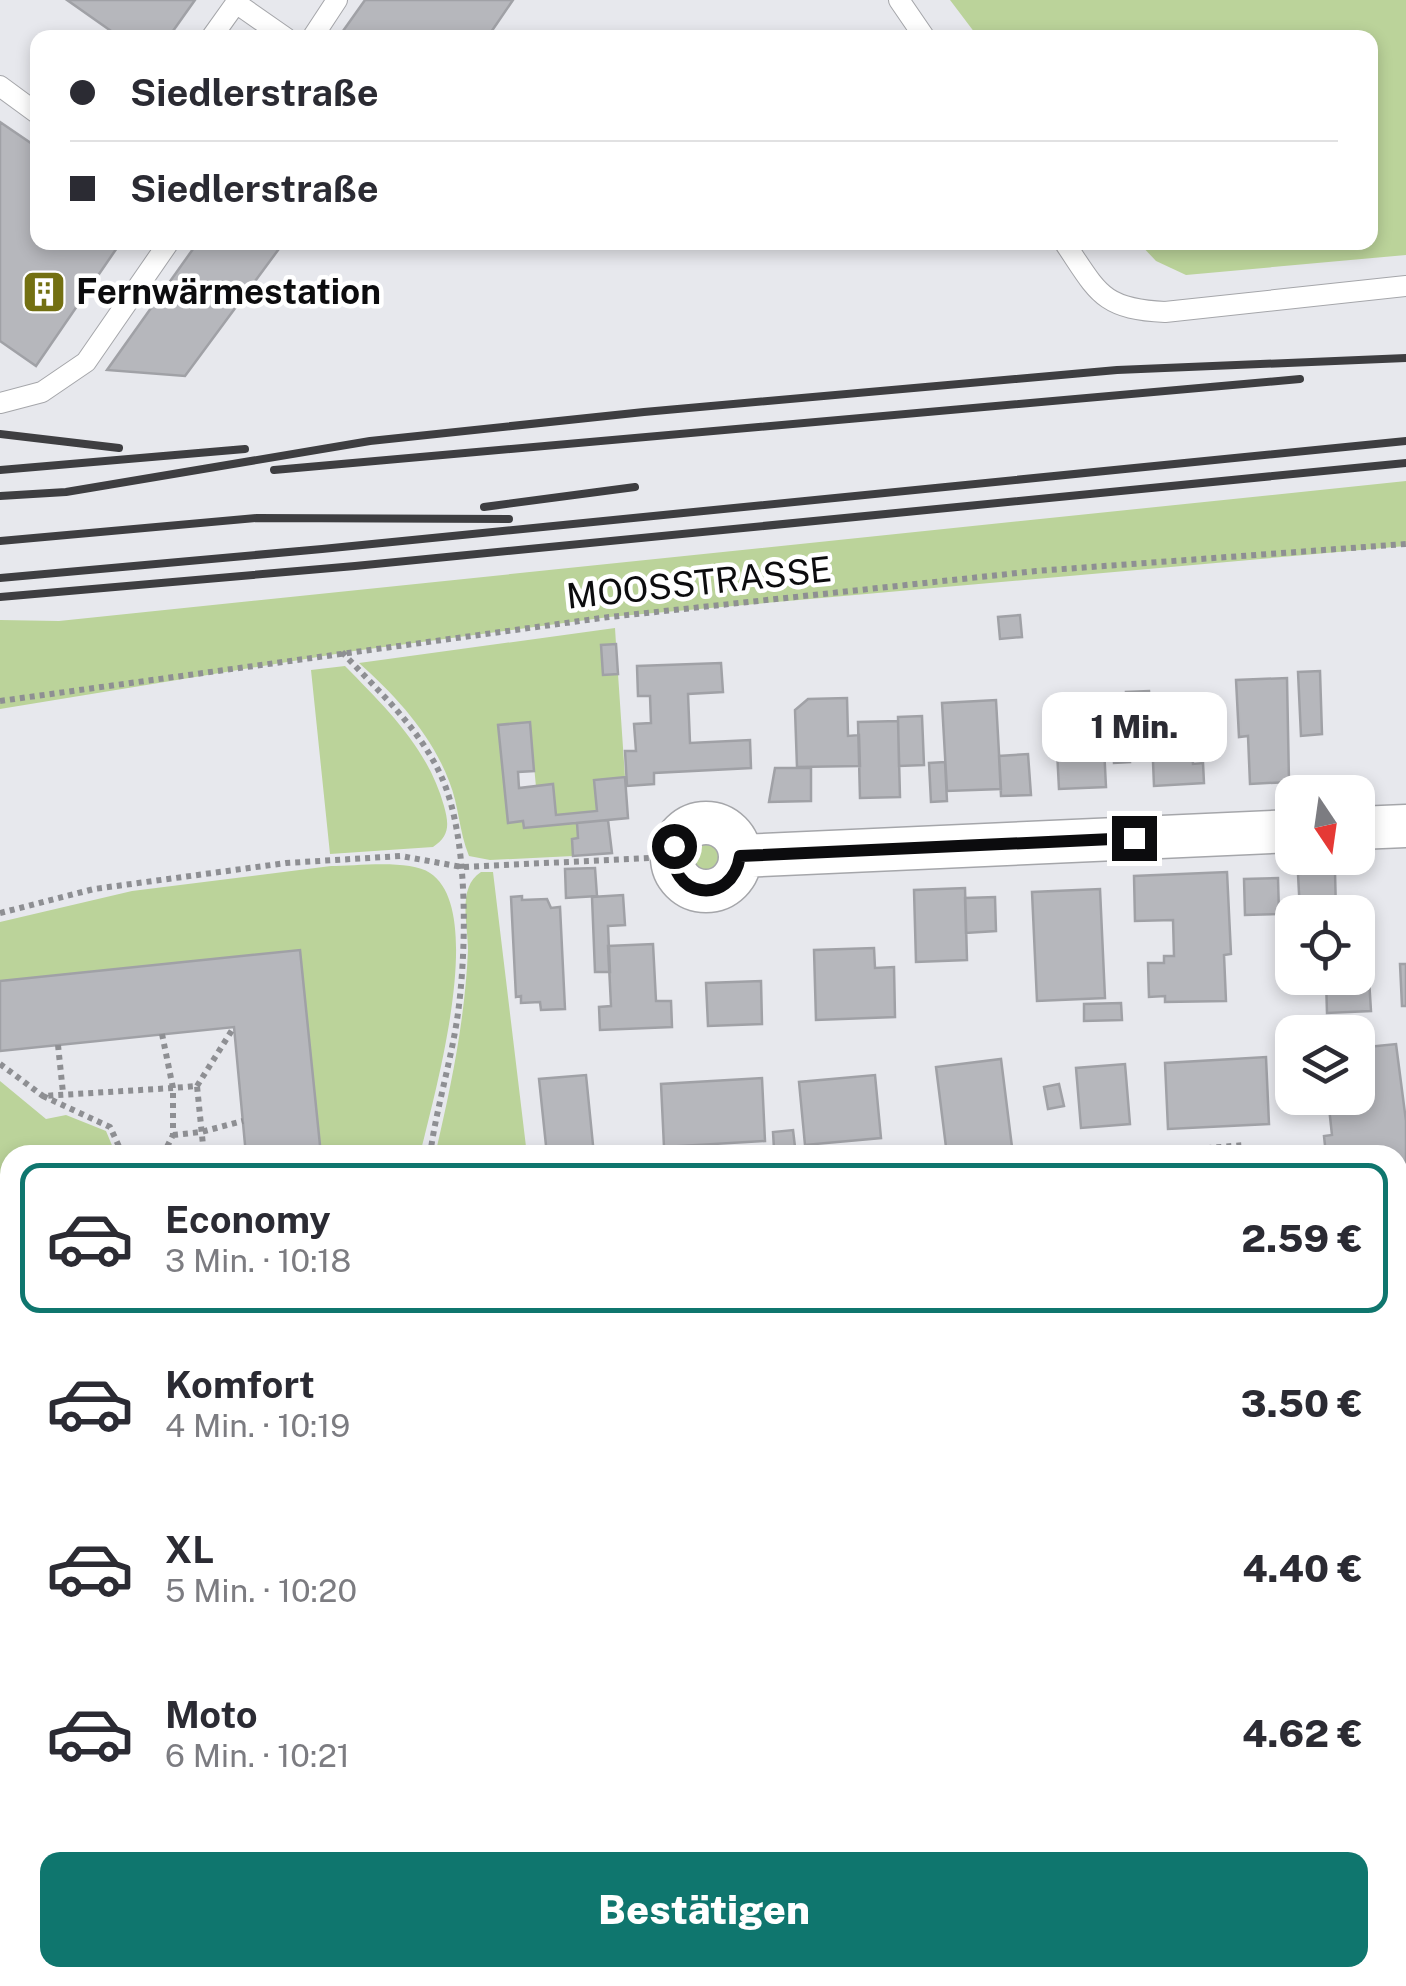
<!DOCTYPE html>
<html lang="de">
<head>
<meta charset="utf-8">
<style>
	:root { --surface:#fff; --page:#f7f7f7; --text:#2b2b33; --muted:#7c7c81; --line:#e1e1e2; --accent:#0f766e }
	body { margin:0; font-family:"Public Sans",sans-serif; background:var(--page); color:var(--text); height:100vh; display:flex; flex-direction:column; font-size:38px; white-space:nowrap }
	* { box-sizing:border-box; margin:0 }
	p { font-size:32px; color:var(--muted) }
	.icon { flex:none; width:55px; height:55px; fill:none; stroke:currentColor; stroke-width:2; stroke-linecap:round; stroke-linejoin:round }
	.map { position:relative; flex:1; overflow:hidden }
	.side { position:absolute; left:0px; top:1145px; width:1408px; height:842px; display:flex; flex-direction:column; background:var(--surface); border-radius:30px 30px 0 0; box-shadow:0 5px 15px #0003 }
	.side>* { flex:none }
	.hud { position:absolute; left:30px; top:30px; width:1348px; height:220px; border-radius:20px; box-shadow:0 5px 15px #0003; display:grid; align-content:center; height:220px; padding:0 40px; background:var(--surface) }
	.needle { width:65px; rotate:167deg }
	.fabs { position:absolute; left:1275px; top:775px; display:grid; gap:20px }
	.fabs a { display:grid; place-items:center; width:100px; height:100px; border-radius:20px; background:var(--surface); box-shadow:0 5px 15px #0003; font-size:50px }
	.end { position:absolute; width:45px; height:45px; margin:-22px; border:12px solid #0c0c0e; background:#fff; box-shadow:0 0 0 5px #fff }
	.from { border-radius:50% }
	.bubble { position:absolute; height:70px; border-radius:20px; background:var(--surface); box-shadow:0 5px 15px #0003; font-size:32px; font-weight:800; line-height:70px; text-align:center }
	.hud b { display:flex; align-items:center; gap:35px; height:95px; font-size:38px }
	.hud b+b { border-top:2px solid var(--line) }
	.hud i { width:25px; height:25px; background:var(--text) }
	ul { padding:18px 0 0; list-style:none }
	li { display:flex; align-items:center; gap:30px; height:150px; margin:0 20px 15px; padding:0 20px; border:5px solid transparent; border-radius:20px }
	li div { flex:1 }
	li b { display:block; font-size:38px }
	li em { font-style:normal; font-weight:800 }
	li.current { border-color:var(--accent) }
	li>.icon { width:90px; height:90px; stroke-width:1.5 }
	.button { display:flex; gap:20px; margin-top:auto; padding:20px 40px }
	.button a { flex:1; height:115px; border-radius:20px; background:var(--accent); color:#fff; font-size:40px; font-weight:800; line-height:115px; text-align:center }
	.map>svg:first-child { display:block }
</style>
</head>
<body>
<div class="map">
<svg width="1406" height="1986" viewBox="0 0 1406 1986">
	<rect width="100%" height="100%" fill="#e7e8ed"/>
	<!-- green -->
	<path fill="#bbd39a" d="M 950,0 L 1406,0 L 1406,255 L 1186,275 L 1156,261 L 1139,243 L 1370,242 L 1370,38 L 978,37 Z
		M 1406,481 L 1406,546 L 609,617 L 354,651 L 0,709 L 0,620 L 59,621 Z
		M 615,628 L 616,644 L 601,646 L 603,675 L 618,674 L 625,777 L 597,811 L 556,815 L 553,785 L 536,787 L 530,723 L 499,725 L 508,823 L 523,821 L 524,828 L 577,823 L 578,838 L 572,840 L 573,856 L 490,860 L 469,856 C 459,832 459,805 449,781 C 431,734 396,696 359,663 Z
		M 345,666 C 386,708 428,748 444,806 C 449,824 450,836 433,847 L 330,854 L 311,670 Z
		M684 857a21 21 0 1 1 42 0a21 21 0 1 1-42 0Z
		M 331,866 C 356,866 410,859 430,873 C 488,911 433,1098 420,1155 L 321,1155 L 300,950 L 0,981 L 0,922 L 132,891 Z
		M 481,872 L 493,872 L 527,1155 L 435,1155 C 451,1087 465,1020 468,950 C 468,924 457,887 481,872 Z
		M 0,1081 L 46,1119 L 66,1115 L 106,1131 L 116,1155 L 10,1155 L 10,1263 L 6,1264 L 0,1204 Z
		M 10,1284 L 10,1351 L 0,1352 L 0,1285 Z
		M 1406,1367 L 1406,1829 L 1398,1830 L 1398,1368 Z
		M 10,1491 L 10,1978 L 138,1978 L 0,1986 L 0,1492 Z"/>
	<!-- building -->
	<path fill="#b6b7bc" stroke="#a0a1a6" stroke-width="2.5" d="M 67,0 L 195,0 L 168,38 L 121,38 Z
		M 365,0 L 513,0 L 487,38 L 338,38 Z
		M 0,122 L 38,148 L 38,242 L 121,242 L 36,366 L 0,341 Z
		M 198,242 L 284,242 L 185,376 L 107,370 Z
		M 1020,615 L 1022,637 L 1000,639 L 998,617 Z
		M 616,644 L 618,674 L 603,675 L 601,645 Z
		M 721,663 L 723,692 L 688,694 L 690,743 L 750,740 L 751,768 L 654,773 L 654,784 L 627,786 L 625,751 L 636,751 L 634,724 L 651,723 L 650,696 L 638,696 L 637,666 Z
		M 1320,671 L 1322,734 L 1301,736 L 1298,672 Z
		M 1287,678 L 1289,782 L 1250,784 L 1248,736 L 1239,737 L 1236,680 Z
		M 1149,691 L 1153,753 L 1130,755 L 1126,692 Z
		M 847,698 L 848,736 L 859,735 L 860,766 L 797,767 L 795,710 L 808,699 Z
		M 996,700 L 1001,789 L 947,791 L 942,703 Z
		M 1127,708 L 1130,762 L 1114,763 L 1111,709 Z
		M 922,716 L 924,765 L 899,766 L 898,717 Z
		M 898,721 L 900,797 L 860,798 L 858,722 Z
		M 530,722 L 534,771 L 518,772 L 519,788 L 553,784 L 556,815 L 597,811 L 594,780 L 625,777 L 628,818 L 524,828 L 523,821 L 508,823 L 498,725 Z
		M 1103,728 L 1106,787 L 1059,789 L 1056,731 Z
		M 1191,735 L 1193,764 L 1203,763 L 1204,783 L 1154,786 L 1152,737 Z
		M 1028,754 L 1031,795 L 1001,796 L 999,756 Z
		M 945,762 L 947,801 L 931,802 L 929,763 Z
		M 775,768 L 811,768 L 811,801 L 769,802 Z
		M 608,820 L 612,853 L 573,856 L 572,839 L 578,838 L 577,823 Z
		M 595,868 L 597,896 L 566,898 L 565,869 Z
		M 1227,872 L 1231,954 L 1224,955 L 1226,1001 L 1165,1002 L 1165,996 L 1149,997 L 1148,963 L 1164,963 L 1164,956 L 1174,956 L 1173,920 L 1135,921 L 1134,876 Z
		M 1335,872 L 1336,912 L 1300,912 L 1298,874 Z
		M 1278,878 L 1279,914 L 1245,915 L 1244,879 Z
		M 965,888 L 967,960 L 916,962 L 914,890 Z
		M 1100,889 L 1105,998 L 1037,1001 L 1032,892 Z
		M 623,895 L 625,925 L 608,926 L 610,972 L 595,972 L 592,897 Z
		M 522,896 L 522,900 L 547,899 L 551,908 L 560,907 L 565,1009 L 541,1010 L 540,1002 L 521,1003 L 521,996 L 516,997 L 511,897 Z
		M 995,897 L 996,931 L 966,933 L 965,898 Z
		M 653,944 L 656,1001 L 671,1001 L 672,1027 L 600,1030 L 599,1007 L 611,1006 L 608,946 Z
		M 874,948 L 875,968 L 894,967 L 895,1017 L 816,1020 L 814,950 Z
		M 300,950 L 321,1155 L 246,1155 L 234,1027 L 0,1051 L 0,981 Z
		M 1400,964 L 1406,964 L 1406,1006 L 1402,1006 Z
		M 1369,979 L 1371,1011 L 1327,1013 L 1326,980 Z
		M 761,981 L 762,1024 L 708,1026 L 706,983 Z
		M 1121,1003 L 1122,1020 L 1084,1021 L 1084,1004 Z
		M 1396,1044 L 1406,1121 L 1406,1208 L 1398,1209 L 1398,1155 L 1326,1155 L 1324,1136 L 1332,1135 L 1328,1098 L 1358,1098 L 1358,1048 Z
		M 1266,1057 L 1269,1124 L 1168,1129 L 1165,1063 Z
		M 1001,1059 L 1013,1155 L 947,1155 L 936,1067 Z
		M 1125,1064 L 1130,1124 L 1081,1128 L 1076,1068 Z
		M 586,1075 L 594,1155 L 547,1155 L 539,1079 Z
		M 875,1075 L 881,1138 L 805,1145 L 799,1082 Z
		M 762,1078 L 765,1141 L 664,1147 L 661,1084 Z
		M 1059,1084 L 1064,1106 L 1048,1109 L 1044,1087 Z
		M 793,1130 L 795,1147 L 774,1149 L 773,1132 Z
		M 0,1204 L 6,1264 L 0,1265 Z
		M 10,1351 L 10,1404 L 0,1405 L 0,1352 Z
		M 1404,1881 L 1406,1986 L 1286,1986 L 1285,1978 L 1398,1978 L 1398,1882 Z"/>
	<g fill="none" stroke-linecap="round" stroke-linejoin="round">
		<defs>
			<path id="service" d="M 899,0 L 925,38
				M 211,38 L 236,3 L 286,38
				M 312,38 L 337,0
				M 0,86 L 38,114
				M 1064,242 C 1098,292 1101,309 1165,312 L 1406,286
				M 0,403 L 42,392 L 86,362 L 169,242"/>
			<path id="minor" d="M672 857a34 34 0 1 1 68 0a34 34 0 1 1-68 0Z
				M 1358,828 L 1406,826
				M 740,856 L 1292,831
				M 1398,1360 L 1406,1359
				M 0,1493 L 10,1492
				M 1398,1850 L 1406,1849
				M 1071,1978 L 1072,1986"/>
		</defs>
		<!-- service casing -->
		<use href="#service" stroke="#a5a6aa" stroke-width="22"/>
		<!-- minor casing -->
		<use href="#minor" stroke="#a5a6aa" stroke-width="45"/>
		<!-- path -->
		<path stroke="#8e8f93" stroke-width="6" stroke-dasharray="5 5" stroke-linecap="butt" d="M 342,652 C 378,691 420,728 442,778 C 469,839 467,953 457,1020 C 450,1065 436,1110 430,1155
			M 0,701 L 609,617 L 1036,571 L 1406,544
			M 0,913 L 94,889 L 286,863 L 401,856 L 462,867 L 672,857
			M 162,1034 L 173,1088 L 197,1086 L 204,1155
			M 58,1045 L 63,1093
			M 0,1064 L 43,1096
			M 197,1086 L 234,1027
			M 173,1135 L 201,1132 L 243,1121
			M 123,1155 L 110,1127 L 43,1096 L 173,1088 L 173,1135 L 163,1155
			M 1119,1155 L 1172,1151
			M 1168,1155 L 1173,1151 L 1244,1145 L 1250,1155
			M 0,1272 L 10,1271
			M 1398,1311 L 1406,1310
			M 0,1441 L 10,1441
			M 754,1978 L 755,1986
			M 894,1978 L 895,1986"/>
		<!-- service -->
		<use href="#service" stroke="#fff" stroke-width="20"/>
		<!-- minor -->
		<use href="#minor" stroke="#fff" stroke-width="42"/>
		<!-- rail -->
		<path stroke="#3e3e41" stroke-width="8" d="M 0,434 L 119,448
			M 0,470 L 245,449
			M 274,470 L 1300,379
			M 0,496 L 66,492 L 370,441 L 644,412 L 1117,370 L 1406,358
			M 484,507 L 635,487
			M 0,541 L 257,518 L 509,519
			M 0,578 L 322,549 L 1406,441
			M 0,597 L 355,566 L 1406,463"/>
	</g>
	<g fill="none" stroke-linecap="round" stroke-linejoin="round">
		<!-- route -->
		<path stroke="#0c0c0e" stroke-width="12" d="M 674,846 C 666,898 732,908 740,856 L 1134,838"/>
	</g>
	<!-- icons -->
	<defs>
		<symbol id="building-square" viewBox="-11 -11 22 22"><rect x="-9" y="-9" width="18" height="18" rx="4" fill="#737012" stroke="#fff"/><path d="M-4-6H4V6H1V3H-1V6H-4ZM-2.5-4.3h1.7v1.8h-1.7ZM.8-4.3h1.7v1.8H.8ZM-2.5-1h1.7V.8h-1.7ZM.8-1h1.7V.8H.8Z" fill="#fff"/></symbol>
	</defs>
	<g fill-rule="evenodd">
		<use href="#building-square" x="19" y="267" width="50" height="50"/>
	</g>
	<g text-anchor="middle" stroke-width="9" stroke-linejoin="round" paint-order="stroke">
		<!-- poi labels -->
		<g font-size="35" font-weight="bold" fill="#0c0c0e" stroke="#fff" text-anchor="start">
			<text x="76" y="304">Fernwärmestation</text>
		</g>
		<!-- street labels -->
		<g font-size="35" fill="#0c0c0e" stroke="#fff">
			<text transform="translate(699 583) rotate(-6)" y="12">MOOSSTRASSE</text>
		</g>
	</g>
</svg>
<div class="fabs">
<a><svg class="needle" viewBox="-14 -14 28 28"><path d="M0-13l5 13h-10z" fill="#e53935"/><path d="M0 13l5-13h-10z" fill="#7c7c81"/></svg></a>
<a><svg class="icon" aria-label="locate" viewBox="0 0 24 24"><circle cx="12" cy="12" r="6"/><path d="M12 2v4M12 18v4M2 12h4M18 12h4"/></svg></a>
<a><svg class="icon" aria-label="layers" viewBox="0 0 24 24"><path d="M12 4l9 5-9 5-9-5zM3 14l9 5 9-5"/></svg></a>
</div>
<i class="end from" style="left:674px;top:846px"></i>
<i class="end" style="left:1134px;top:838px"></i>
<div class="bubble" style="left:1042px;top:692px;width:185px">1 Min.</div>
<div class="hud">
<b><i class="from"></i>Siedlerstraße</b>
<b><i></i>Siedlerstraße</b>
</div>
<section class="side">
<ul>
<li class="current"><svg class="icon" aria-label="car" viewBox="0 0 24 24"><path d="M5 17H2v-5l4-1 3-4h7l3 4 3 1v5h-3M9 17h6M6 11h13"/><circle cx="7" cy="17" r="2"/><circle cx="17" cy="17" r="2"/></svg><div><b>Economy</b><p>3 Min. · 10:18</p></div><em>2.59 €</em></li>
<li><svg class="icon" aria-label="car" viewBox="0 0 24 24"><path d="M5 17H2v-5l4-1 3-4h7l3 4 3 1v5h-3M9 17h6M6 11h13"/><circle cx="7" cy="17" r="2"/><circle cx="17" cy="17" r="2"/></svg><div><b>Komfort</b><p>4 Min. · 10:19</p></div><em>3.50 €</em></li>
<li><svg class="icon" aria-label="car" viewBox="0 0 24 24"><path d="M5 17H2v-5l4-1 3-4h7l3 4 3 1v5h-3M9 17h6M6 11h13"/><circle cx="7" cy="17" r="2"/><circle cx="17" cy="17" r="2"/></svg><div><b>XL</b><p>5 Min. · 10:20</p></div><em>4.40 €</em></li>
<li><svg class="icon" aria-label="car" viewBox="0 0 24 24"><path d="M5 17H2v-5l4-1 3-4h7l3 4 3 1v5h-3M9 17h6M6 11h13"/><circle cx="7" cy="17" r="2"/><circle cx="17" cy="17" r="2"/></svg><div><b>Moto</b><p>6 Min. · 10:21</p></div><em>4.62 €</em></li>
</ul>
<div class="button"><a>Bestätigen</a></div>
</section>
</div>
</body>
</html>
